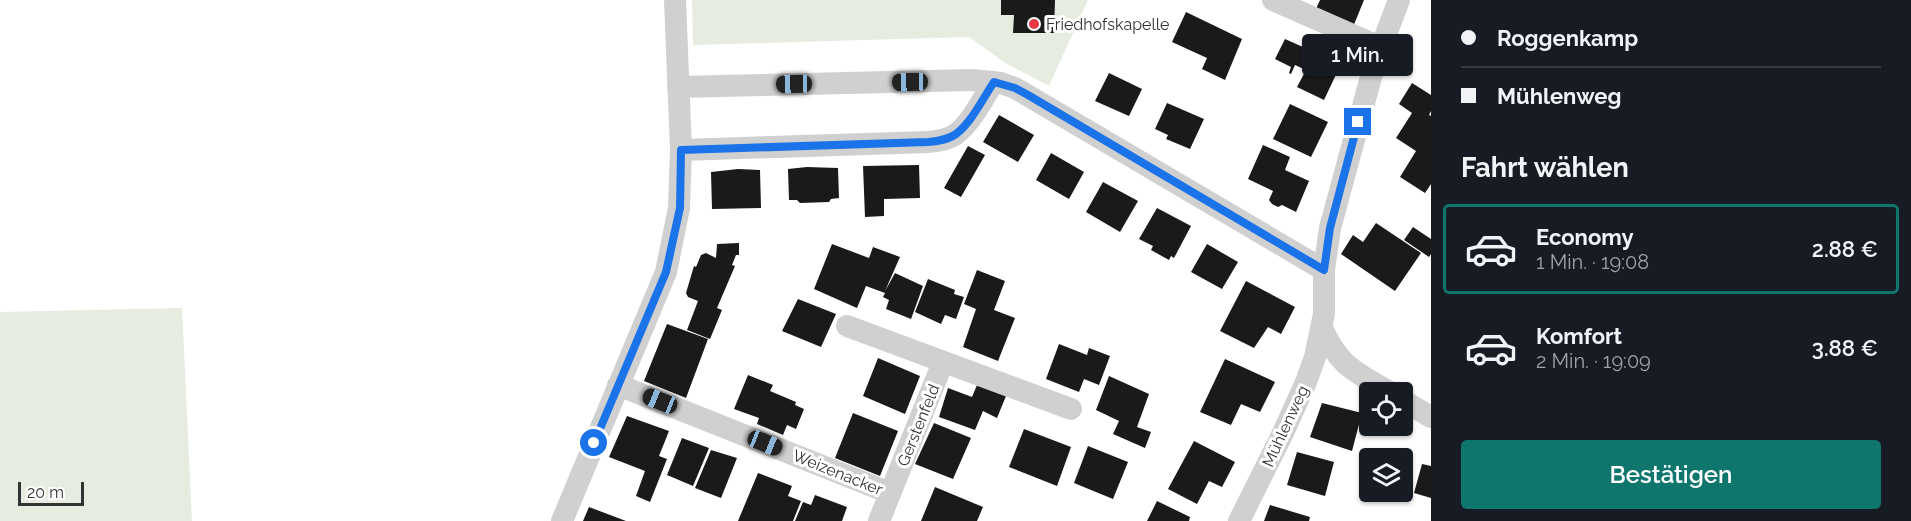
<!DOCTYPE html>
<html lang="de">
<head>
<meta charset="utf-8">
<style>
	:root { --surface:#171b24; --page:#242831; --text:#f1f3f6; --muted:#9ea1a6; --line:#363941; --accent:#0f766e }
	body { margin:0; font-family:Raleway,sans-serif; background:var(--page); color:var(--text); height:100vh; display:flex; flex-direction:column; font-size:22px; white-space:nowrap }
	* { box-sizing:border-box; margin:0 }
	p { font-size:20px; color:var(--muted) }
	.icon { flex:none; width:33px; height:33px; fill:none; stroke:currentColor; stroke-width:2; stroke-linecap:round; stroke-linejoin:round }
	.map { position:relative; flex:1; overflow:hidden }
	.details { display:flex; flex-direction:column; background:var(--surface); width:480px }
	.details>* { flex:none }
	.hud { display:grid; align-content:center; height:132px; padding:0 30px; background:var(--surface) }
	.controls { position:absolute; left:1359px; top:382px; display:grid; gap:12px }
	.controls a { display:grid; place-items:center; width:54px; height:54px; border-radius:6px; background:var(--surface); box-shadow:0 2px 4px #0004; font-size:30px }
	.scale { position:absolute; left:18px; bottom:15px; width:66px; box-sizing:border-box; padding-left:6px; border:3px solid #333; border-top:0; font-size:16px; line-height:21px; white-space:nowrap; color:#333; -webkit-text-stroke:4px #fff; paint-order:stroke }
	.end { position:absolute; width:27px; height:27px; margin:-14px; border:8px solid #1a73e8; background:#fff; box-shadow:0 0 0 3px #fff }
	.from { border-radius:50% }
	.bubble { position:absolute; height:42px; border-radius:6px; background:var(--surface); box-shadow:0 2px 4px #0004; font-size:20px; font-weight:600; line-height:42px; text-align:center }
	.car { position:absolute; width:18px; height:36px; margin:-18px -9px; border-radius:8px; box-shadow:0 0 4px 2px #0007; background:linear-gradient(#222 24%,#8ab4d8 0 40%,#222 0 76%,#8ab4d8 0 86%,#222 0) }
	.hud b { display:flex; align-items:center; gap:21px; height:57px; font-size:22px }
	.hud b+b { border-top:2px solid var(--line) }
	.hud i { width:15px; height:15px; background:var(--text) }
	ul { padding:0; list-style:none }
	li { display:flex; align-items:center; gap:18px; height:90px; margin:0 12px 9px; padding:0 18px; border:3px solid transparent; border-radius:6px }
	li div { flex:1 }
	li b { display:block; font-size:22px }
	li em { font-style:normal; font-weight:600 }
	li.active { border-color:var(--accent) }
	li>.icon { width:54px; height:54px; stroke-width:1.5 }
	h2 { padding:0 30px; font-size:27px; line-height:72px }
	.button { display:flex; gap:12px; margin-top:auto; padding:12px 30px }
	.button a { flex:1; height:69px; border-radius:6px; background:var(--accent); color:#fff; font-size:24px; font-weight:600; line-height:69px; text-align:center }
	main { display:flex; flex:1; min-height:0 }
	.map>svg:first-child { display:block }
</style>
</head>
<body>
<main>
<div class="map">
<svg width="1431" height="521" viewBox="0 0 1431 521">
	<rect width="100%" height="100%" fill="#fff"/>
	<!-- green -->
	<path fill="#e6ecdf" d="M 692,0 L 1088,0 L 1049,86 L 1004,62 L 969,37 L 693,45 Z
		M 182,308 L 192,521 L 0,521 L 0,312 Z"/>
	<!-- building -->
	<path fill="#1a1a1a" d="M 1001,0 L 1055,0 L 1054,33 L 1013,33 L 1014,15 L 1001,15 Z
		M 1320,0 L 1364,0 L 1353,27 L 1315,11 Z
		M 1186,12 L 1242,39 L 1225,80 L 1202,69 L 1207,58 L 1172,42 Z
		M 1285,39 L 1341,64 L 1324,100 L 1297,87 L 1306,70 L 1295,65 L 1291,74 L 1289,73 L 1291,67 L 1275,59 Z
		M 1109,73 L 1142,89 L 1129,116 L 1095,101 Z
		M 1412,83 L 1431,95 L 1431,111 L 1429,115 L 1431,116 L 1431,184 L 1425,193 L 1400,177 L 1416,151 L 1396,138 L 1412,113 L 1399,104 Z
		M 1167,103 L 1204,119 L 1190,149 L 1166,139 L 1168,135 L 1155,129 Z
		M 1290,104 L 1328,122 L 1311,157 L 1273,139 Z
		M 999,115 L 1034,135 L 1018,162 L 983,142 Z
		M 1263,145 L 1290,157 L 1285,170 L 1309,181 L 1296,212 L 1282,205 L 1278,207 L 1272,204 L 1269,200 L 1273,191 L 1248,179 Z
		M 968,146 L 985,155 L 961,197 L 944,188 Z
		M 1051,153 L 1084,172 L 1069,199 L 1036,180 Z
		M 919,165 L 920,198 L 884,199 L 884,216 L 865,217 L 863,166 Z
		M 807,167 L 838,168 L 839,198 L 831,199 L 829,202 L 800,203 L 797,200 L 789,200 L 788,169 Z
		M 738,169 L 760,170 L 761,208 L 712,209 L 711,172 Z
		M 1103,182 L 1138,201 L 1120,232 L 1086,212 Z
		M 1157,208 L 1191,226 L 1174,258 L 1171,256 L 1169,260 L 1151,250 L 1153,246 L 1139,239 Z
		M 1376,223 L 1421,253 L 1395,291 L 1341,254 L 1353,235 L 1363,242 Z
		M 1413,227 L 1431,239 L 1431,254 L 1429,257 L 1404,240 Z
		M 739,243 L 739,255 L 736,255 L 732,265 L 735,266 L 717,308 L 722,310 L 710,339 L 687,330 L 698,301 L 688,297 L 686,293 L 694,266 L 696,267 L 701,255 L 706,253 L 716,258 L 717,244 Z
		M 832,244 L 869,258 L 873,247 L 900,257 L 885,291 L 895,273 L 923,286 L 911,319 L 886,309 L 889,300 L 883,297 L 885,293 L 866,286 L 857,308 L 814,289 Z
		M 1207,244 L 1238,262 L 1222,289 L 1191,272 Z
		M 977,270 L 1005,281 L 994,310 L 1015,318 L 998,361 L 963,347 L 976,309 L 964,304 Z
		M 928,279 L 955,290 L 954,294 L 964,297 L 956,319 L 945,315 L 941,324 L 915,312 Z
		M 1246,281 L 1295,307 L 1281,334 L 1268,327 L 1254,348 L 1220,331 Z
		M 798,299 L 836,314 L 821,347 L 782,331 Z
		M 667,324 L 708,339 L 686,398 L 644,381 Z
		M 1059,344 L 1087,355 L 1089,348 L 1110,356 L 1099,385 L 1084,379 L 1079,392 L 1046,379 Z
		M 878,358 L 920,376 L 905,414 L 863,396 Z
		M 1225,359 L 1275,382 L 1260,412 L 1241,404 L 1231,425 L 1200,412 Z
		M 748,375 L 773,385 L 770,391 L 796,402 L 795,405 L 804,409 L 796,429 L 787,425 L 783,435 L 757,424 L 759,418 L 734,409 Z
		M 1109,376 L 1149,394 L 1137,427 L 1151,432 L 1145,448 L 1113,434 L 1119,421 L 1096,410 Z
		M 977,385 L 1006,396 L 997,418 L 983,411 L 975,430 L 939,417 L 948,388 L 972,397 Z
		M 1322,403 L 1362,413 L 1352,451 L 1310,437 Z
		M 853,413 L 898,431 L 880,476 L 835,458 Z
		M 627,416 L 669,431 L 659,456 L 667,459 L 650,502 L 636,496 L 645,471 L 609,457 Z
		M 934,423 L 971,438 L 953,479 L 915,464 Z
		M 1024,429 L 1071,447 L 1057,486 L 1009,467 Z
		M 682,438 L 709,448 L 693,486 L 667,475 Z
		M 1194,441 L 1235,462 L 1222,487 L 1209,481 L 1197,504 L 1168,489 Z
		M 1088,446 L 1128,462 L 1113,499 L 1074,483 Z
		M 711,450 L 737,458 L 721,498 L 695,488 Z
		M 1297,452 L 1334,462 L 1325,496 L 1287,485 Z
		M 1422,464 L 1431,466 L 1431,498 L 1414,493 Z
		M 758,473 L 792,486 L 788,496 L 801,501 L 793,521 L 738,521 Z
		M 935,487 L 983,507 L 977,521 L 921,521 Z
		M 815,495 L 847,507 L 842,521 L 795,521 L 803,502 L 811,505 Z
		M 1157,501 L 1190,517 L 1189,521 L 1147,521 Z
		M 1270,505 L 1310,517 L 1309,521 L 1264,521 Z
		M 589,507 L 626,521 L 583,521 Z"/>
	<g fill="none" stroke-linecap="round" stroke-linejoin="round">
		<!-- street -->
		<path stroke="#d0d0d0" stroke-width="22" d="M 1273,0 L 1380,47
			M 678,87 L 972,80 L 1001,83 L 1015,88 L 1324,270
			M 681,150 L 928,142 C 937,141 948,140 956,134 C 972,122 983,98 994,82
			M 847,326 L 1071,409
			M 1322,328 C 1340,368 1356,372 1391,393
			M 618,385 L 890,493
			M 1402,400 L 1431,417
			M 562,521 L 666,272 L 679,208 L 681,150 L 675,0
			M 879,521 L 943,362
			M 1239,521 L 1282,435 L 1306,382 L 1315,357 L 1324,314 L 1324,270 L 1330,228 L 1374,66 L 1399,0"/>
	</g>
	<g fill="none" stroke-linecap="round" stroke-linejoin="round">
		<!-- route -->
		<path stroke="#1a73e8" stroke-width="8" d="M 594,443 L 666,272 L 680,208 L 681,150 L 928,142 C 937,141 948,140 956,134 C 972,122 983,98 994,82 L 1015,88 L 1028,95 L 1324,270 L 1330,228 L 1358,122"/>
	</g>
	<!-- markers -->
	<circle fill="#e63946" stroke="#fff" stroke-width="2" cx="1034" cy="24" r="6"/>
	<g text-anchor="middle" stroke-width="6" stroke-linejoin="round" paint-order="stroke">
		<!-- poi labels -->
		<g font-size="16" fill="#333" stroke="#fff" text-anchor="start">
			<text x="1046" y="30">Friedhofskapelle</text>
		</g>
		<!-- street labels -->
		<g font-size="16" fill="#333" stroke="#fff">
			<text transform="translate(918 425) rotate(-68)" y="6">Gerstenfeld</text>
			<text transform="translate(1285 426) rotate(-65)" y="6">Mühlenweg</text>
			<text transform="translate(838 472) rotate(22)" y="6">Weizenacker</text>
		</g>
	</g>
</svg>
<div class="controls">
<a><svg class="icon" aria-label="locate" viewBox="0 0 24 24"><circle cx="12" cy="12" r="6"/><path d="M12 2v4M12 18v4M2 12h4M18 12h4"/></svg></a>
<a><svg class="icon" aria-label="layers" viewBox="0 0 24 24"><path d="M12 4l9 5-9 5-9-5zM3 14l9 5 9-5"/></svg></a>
</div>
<div class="scale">20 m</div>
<i class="end from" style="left:594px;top:443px"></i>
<i class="end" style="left:1358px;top:122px"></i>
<div class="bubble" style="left:1302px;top:34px;width:111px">1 Min.</div>
<i class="car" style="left:910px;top:82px;rotate:269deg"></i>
<i class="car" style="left:794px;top:84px;rotate:269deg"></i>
<i class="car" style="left:660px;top:401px;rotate:292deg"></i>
<i class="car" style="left:765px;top:443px;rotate:112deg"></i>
</div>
<section class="details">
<div class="hud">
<b><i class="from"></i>Roggenkamp</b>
<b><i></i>Mühlenweg</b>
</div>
<h2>Fahrt wählen</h2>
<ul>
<li class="active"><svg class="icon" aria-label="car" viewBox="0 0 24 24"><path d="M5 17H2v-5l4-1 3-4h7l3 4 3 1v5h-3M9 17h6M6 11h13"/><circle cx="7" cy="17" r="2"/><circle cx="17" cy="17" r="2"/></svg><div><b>Economy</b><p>1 Min. · 19:08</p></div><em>2.88 €</em></li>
<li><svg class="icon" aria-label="car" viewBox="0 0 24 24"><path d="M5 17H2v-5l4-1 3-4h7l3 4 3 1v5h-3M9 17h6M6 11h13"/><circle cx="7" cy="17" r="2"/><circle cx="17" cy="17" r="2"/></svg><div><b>Komfort</b><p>2 Min. · 19:09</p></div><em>3.88 €</em></li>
</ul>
<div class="button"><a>Bestätigen</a></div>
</section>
</main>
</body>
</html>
